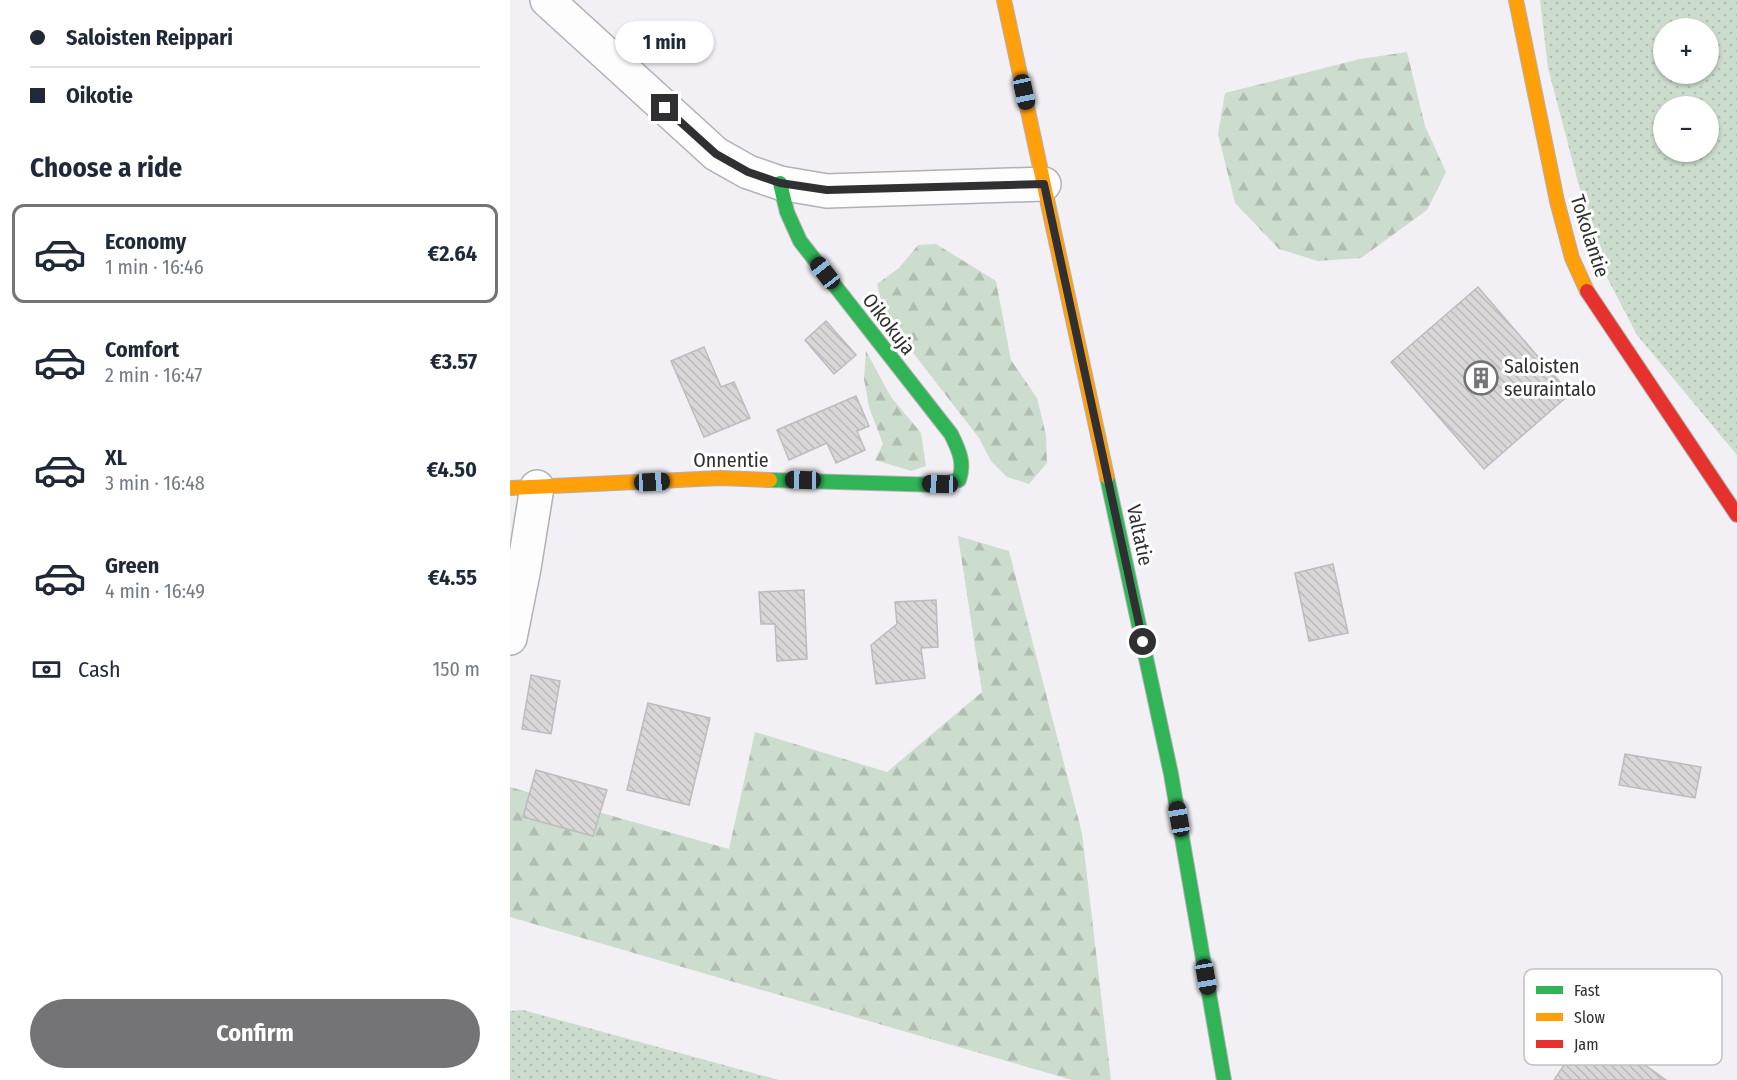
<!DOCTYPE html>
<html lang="en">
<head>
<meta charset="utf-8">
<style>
	:root { --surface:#fff; --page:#f2f2f3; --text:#1f2937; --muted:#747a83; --line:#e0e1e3; --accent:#747376 }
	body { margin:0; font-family:"Fira Sans Condensed",sans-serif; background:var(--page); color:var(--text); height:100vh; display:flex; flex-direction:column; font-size:22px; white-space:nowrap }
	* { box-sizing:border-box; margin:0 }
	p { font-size:20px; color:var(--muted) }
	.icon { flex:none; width:33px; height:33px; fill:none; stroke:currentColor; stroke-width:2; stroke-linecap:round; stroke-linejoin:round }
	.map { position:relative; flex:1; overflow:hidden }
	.details { display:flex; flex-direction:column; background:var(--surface); width:510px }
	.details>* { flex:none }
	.guide { display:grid; align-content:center; height:132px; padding:0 30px; background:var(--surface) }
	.buttons { position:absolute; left:1143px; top:18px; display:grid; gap:12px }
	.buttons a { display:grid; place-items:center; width:66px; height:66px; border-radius:50%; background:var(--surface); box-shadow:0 2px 4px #0004; font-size:30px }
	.end { position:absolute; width:27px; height:27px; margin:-14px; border:8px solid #302f32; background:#fff; box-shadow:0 0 0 3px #fff }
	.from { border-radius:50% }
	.bubble { position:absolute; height:42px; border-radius:21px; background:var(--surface); box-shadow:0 2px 4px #0004; font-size:20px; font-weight:700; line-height:42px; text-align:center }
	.car { position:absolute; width:18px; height:36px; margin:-18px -9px; border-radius:8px; box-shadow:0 0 4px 2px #0007; background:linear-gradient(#222 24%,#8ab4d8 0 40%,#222 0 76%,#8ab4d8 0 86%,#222 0) }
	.guide b { display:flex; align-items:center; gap:21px; height:57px; font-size:22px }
	.guide b+b { border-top:2px solid var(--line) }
	.guide i { width:15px; height:15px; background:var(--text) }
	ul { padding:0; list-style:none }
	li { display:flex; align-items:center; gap:18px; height:99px; margin:0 12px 9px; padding:0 18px; border:3px solid transparent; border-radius:12px }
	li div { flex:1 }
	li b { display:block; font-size:22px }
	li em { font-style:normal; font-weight:700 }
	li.selected { border-color:var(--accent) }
	li>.icon { width:54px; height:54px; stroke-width:1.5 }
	h2 { padding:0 30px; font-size:27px; line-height:72px }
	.pay { display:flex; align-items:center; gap:15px; height:66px; padding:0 30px; font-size:22px }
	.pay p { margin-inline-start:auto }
	.button { display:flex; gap:12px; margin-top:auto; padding:12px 30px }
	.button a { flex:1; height:69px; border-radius:36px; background:var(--accent); color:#fff; font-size:24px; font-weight:700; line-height:69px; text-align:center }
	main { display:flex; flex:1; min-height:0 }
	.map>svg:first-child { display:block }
</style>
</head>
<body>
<main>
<section class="details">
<div class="guide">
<b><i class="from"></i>Saloisten Reippari</b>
<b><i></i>Oikotie</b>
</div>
<h2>Choose a ride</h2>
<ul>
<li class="selected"><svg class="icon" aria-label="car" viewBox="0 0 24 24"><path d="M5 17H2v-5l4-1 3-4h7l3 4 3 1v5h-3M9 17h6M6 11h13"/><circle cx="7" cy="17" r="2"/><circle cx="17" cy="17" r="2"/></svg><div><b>Economy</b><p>1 min · 16:46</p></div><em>€2.64</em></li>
<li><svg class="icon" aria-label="car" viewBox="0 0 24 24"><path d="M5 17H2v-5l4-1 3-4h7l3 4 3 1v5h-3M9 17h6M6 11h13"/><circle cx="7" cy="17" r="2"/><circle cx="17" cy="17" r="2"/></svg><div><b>Comfort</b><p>2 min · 16:47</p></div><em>€3.57</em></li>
<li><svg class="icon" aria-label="car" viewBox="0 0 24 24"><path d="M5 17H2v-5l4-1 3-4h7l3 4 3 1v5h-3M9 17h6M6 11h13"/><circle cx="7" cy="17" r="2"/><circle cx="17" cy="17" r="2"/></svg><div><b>XL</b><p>3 min · 16:48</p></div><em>€4.50</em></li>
<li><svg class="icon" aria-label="car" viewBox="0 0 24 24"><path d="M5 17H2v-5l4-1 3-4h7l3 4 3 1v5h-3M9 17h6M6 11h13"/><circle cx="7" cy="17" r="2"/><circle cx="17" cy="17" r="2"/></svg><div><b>Green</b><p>4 min · 16:49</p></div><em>€4.55</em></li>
</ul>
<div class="pay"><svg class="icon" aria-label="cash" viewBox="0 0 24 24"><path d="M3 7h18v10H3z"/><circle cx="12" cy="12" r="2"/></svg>Cash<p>150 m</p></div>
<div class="button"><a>Confirm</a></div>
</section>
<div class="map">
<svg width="1227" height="1080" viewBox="0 0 1227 1080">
	<defs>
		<pattern id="green-dots" width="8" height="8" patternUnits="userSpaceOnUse" patternTransform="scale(1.5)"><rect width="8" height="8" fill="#ccdccd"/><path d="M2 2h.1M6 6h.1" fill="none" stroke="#b0bdb0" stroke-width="1.8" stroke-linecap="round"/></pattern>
		<pattern id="forest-firs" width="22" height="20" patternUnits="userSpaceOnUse" patternTransform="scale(1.5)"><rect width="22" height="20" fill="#ccdccd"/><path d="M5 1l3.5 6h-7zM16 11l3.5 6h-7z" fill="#b0bdb0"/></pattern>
		<pattern id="building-back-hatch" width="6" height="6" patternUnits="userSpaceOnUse" patternTransform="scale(1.5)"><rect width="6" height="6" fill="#d9d7d8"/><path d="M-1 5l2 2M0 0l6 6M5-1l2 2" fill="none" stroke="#bbb9ba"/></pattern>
	</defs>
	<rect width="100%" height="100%" fill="#f2f0f5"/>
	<!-- green -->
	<path fill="url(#green-dots)" fill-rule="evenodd" d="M 1030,0 L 1227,0 L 1227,455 L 1127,335 L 1089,262 L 1038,68 ZM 1154,28 L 1198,28 L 1198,74 L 1154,74 ZM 1154,106 L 1198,106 L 1198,152 L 1154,152 Z
		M 13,1010 L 269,1080 L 0,1080 L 0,1011 Z"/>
	<!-- forest -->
	<path fill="url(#forest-firs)" d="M 897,52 L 915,126 L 936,172 L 917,210 L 851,258 L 808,261 L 769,249 L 725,203 L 708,134 L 715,93 L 850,59 Z
		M 426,244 L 486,281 L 501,360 L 527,398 L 536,435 L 537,463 L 519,484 L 497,477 L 481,461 L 469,438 L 380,323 L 372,305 L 367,284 L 389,268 L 408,245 Z
		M 356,351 L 381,397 L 411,433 L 416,466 L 401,471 L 365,460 L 373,444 L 359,407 L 354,379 Z
		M 448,536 L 499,551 L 572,833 L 601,1080 L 562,1080 L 0,917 L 0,787 L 219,849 L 245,732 L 377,772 L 472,692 Z"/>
	<!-- building -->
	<path fill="url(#building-back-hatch)" stroke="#bdbbbc" stroke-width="1.5" d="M 968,287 L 1060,394 L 974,469 L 881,362 Z
		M 316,321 L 346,355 L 324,374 L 295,340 Z
		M 194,347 L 211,387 L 224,382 L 240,418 L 194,437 L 161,361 Z
		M 346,396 L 359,426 L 347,431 L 355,450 L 326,463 L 317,443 L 279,460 L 267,430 Z
		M 823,564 L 838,633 L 799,641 L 785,573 Z
		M 294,590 L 297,659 L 267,661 L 265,624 L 251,624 L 249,592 Z
		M 426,600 L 428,647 L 411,648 L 415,678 L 366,684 L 361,645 L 387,624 L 385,602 Z
		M 21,675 L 50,681 L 41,734 L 12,729 Z
		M 138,703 L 200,718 L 179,805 L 117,790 Z
		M 1115,754 L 1191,767 L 1185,798 L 1109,785 Z
		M 26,770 L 97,790 L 83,836 L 13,817 Z
		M 1080,1026 L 1156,1080 L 1044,1080 Z"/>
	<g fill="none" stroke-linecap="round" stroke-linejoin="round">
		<defs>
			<path id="street" d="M 37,0 L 206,154 L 238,172 L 270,183 L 317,191 L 534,184
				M 0,638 L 14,568 L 27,487"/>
			<path id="fast" d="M 597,477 L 661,774 L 714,1080
				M 260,480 L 430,485 L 449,480 C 455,463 449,450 441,434 L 290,241 L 277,212 L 270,183"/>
			<path id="slow" d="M 494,0 L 597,477
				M 1006,0 L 1047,201 L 1062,258 L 1077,291
				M 0,488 L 210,478 L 260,480"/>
			<path id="jam" d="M 1077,291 L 1227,515"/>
		</defs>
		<!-- street casing -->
		<use href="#street" stroke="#b1b0b4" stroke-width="36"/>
		<!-- fast casing -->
		<use href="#fast" stroke="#b1b0b4" stroke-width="16"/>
		<!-- slow casing -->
		<use href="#slow" stroke="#b1b0b4" stroke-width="16"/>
		<!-- jam casing -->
		<use href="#jam" stroke="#b1b0b4" stroke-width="16"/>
		<!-- street -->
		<use href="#street" stroke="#fdfdfe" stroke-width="33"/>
		<!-- fast -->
		<use href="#fast" stroke="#30b455" stroke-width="14"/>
		<!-- slow -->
		<use href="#slow" stroke="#ff9f0a" stroke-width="14"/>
		<!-- jam -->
		<use href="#jam" stroke="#e5322d" stroke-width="14"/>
	</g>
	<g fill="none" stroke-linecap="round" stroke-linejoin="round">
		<!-- route -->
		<path stroke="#302f32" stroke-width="8" d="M 155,108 L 206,154 L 238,172 L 270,183 L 317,190 L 534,184 L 633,642"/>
	</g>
	<!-- icons -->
	<defs>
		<symbol id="building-ring" viewBox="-11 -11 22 22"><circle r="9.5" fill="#fff" stroke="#747376" stroke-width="1.5"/><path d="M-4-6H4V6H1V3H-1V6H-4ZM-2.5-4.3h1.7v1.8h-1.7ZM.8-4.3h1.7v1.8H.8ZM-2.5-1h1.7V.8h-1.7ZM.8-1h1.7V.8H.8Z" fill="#747376"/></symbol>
	</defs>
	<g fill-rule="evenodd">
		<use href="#building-ring" x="952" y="359" width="38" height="38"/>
	</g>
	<g text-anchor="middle" stroke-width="6" stroke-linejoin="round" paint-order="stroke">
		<!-- street labels -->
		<g font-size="20" fill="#302f32" stroke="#fff">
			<text transform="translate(1080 236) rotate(72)" y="7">Tokolantie</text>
			<text transform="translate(379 324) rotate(52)" y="7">Oikokuja</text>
			<text x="221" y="467">Onnentie</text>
			<text transform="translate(630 535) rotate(78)" y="7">Valtatie</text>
		</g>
		<!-- poi labels -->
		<g font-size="20" fill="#302f32" stroke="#fff" text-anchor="start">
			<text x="994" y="373">Saloisten<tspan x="994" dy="23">seuraintalo</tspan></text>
		</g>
	</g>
	<!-- legend -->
	<rect x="1014" y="969" width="198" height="96" rx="9" fill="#fff" stroke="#c1c1c2" stroke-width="1.5"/>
	<rect x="1026" y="986" width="27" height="8" fill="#30b455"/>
	<rect x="1026" y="1013" width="27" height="8" fill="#ff9f0a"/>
	<rect x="1026" y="1040" width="27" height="8" fill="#e5322d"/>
	<g font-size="16" fill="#302f32">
		<text x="1064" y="996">Fast</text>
		<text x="1064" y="1023">Slow</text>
		<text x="1064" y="1050">Jam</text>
	</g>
</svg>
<div class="buttons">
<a>+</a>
<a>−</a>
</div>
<i class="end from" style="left:633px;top:642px"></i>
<i class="end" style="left:155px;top:108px"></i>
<div class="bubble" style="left:105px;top:21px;width:99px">1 min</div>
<i class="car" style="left:514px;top:92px;rotate:168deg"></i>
<i class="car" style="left:315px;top:273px;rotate:322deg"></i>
<i class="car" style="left:293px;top:480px;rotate:271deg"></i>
<i class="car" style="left:142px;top:482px;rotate:87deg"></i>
<i class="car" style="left:430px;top:484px;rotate:272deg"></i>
<i class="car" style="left:669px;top:819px;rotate:350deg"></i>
<i class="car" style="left:696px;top:977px;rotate:170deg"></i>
</div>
</main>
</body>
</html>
